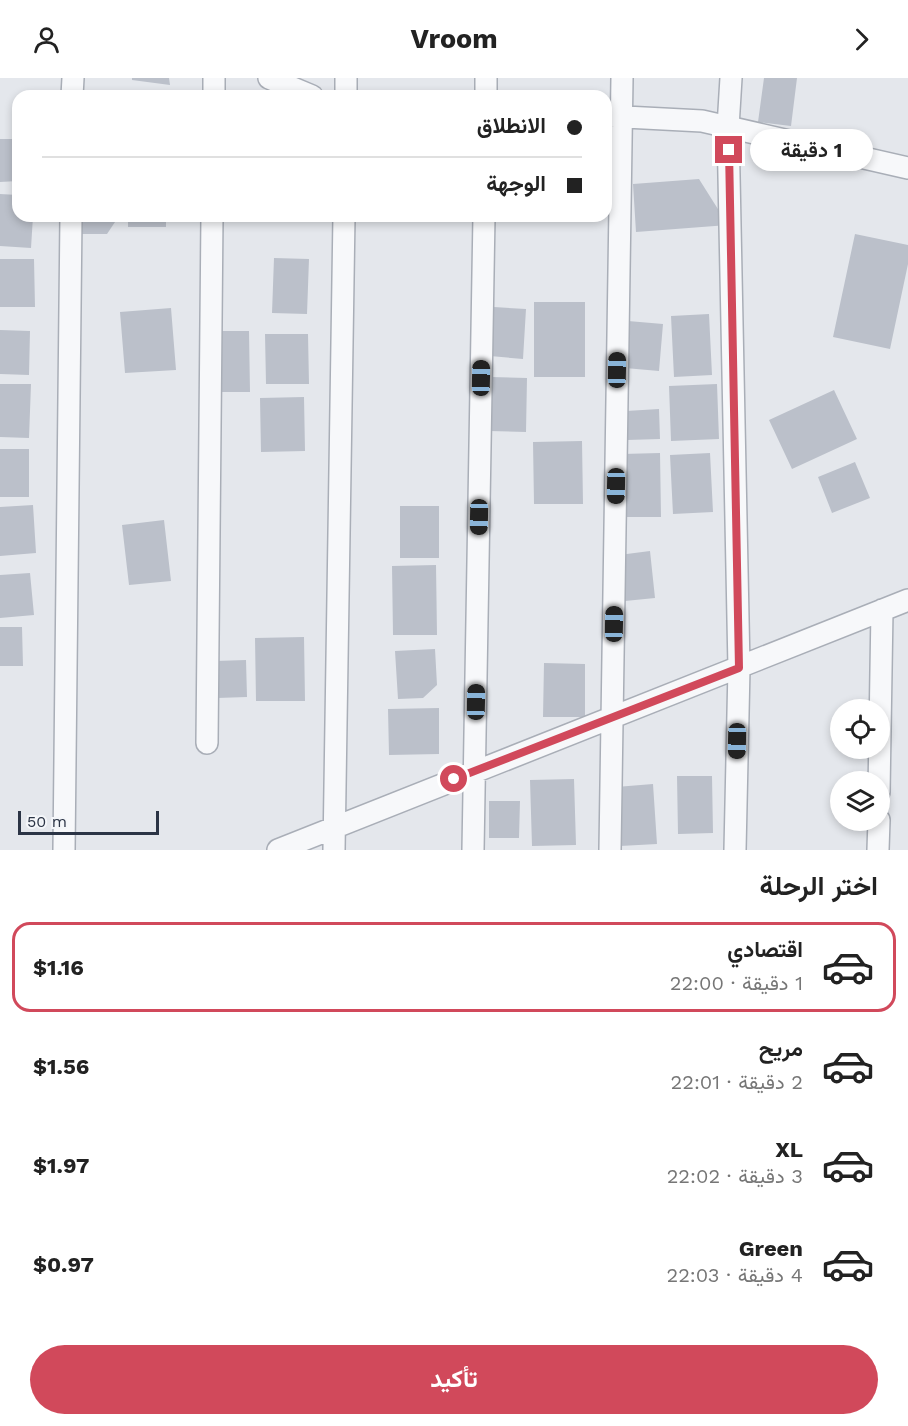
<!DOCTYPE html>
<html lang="ar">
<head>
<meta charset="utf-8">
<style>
	:root { --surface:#fff; --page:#f2f2f2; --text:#222; --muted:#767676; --line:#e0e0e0; --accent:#d1495b }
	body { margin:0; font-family:"Work Sans",Vazirmatn,sans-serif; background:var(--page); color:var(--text); direction:rtl; height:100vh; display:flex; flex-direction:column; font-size:22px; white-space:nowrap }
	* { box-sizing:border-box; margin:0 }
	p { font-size:20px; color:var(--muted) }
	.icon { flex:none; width:33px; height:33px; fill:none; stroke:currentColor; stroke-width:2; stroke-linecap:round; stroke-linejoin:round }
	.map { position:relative; height:772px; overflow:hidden; direction:ltr }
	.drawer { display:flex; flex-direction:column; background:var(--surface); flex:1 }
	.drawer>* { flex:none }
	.guide { position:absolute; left:12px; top:12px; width:600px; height:132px; border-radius:18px; box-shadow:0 3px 9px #0003; direction:rtl; display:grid; align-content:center; height:132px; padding:0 30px; background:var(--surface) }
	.controls { position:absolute; left:830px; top:621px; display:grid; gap:12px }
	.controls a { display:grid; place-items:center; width:60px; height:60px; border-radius:50%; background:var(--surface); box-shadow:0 3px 9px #0003; font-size:30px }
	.scale { position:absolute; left:18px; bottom:15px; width:141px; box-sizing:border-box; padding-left:6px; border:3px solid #2b3445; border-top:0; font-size:16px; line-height:21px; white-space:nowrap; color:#2b3445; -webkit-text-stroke:4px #f4f6f9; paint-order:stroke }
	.end { position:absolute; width:27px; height:27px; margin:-14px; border:8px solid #d1495b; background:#fff; box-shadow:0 0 0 3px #fff }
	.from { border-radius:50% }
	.bubble { position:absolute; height:42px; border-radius:21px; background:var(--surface); box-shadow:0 3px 9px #0003; font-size:20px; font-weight:700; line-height:42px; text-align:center; direction:rtl }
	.car { position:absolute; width:18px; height:36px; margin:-18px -9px; border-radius:8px; box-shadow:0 0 4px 2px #0007; background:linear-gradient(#222 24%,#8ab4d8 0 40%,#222 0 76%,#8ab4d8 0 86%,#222 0) }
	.guide b { display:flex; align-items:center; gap:21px; height:57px; font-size:22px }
	.guide b+b { border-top:2px solid var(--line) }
	.guide i { width:15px; height:15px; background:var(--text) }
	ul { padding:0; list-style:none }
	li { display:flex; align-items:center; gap:18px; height:90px; margin:0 12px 9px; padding:0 18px; border:3px solid transparent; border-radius:18px }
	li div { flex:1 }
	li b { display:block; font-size:22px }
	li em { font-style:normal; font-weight:700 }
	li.current { border-color:var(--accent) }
	li>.icon { width:54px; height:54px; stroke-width:1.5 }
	h2 { padding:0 30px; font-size:27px; line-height:72px }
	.primary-button { display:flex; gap:12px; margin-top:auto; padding:12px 30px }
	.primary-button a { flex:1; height:69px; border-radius:36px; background:var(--accent); color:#fff; font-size:24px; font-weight:700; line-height:69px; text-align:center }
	header { display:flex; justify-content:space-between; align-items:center; height:78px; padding:0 30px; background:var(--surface); font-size:27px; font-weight:700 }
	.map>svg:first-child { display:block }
</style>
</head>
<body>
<header><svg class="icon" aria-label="forward" viewBox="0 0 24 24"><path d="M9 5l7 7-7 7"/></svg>Vroom<svg class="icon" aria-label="person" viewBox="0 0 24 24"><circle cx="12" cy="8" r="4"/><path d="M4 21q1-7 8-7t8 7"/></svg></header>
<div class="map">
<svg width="908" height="772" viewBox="0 0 908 772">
	<rect width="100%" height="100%" fill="#e4e7ec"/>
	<!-- building -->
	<path fill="#bbc0ca" d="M 132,0 L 169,0 L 170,7 L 132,2 Z
		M 764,0 L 797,0 L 791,48 L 758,44 Z
		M 0,61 L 18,61 L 18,103 L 0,104 Z
		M 699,101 L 728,147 L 636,154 L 633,106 Z
		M 0,116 L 18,117 L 18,138 L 33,138 L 31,170 L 0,168 Z
		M 75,138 L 119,138 L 107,156 L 75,156 Z
		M 128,138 L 166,138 L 166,149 L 128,149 Z
		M 855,156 L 908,167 L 908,186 L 890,271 L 833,259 Z
		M 274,180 L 309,181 L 307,236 L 272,235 Z
		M 0,181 L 34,181 L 35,229 L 0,229 Z
		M 534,224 L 585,224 L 585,299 L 534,299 Z
		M 494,229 L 526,231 L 523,281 L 490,278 Z
		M 171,230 L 176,292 L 125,295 L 120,234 Z
		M 709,236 L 712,297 L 674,299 L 671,238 Z
		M 628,243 L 663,246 L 659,293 L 625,290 Z
		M 0,252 L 30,253 L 29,297 L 0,296 Z
		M 202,253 L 249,253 L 250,314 L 203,314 Z
		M 265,256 L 308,256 L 309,306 L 266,306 Z
		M 491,299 L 527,300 L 526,354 L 489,353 Z
		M 0,306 L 31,306 L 29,360 L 0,359 Z
		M 717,306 L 719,361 L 671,363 L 669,308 Z
		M 834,312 L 857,361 L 792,391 L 769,342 Z
		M 304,319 L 305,373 L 261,374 L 260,320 Z
		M 659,331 L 660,361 L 627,362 L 626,333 Z
		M 582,363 L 583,426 L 534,426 L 533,364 Z
		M 0,371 L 29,371 L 29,419 L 0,419 Z
		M 660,375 L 661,439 L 623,439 L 622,376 Z
		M 710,375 L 713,434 L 673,436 L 670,377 Z
		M 855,384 L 870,420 L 832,435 L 818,399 Z
		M 33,427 L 36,475 L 0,478 L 0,429 Z
		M 400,428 L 439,428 L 439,480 L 400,480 Z
		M 164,442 L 171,503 L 129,507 L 122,447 Z
		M 650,473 L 655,520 L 625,523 L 619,477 Z
		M 436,487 L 437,557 L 393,557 L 392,488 Z
		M 30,495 L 34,537 L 0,540 L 0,497 Z
		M 0,549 L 22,549 L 23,588 L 0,588 Z
		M 304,559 L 305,623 L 256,623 L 255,560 Z
		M 435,571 L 437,607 L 423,620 L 398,621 L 395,573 Z
		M 246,582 L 247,619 L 217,620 L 215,583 Z
		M 544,585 L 585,586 L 585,639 L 543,639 Z
		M 439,630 L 439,676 L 389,677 L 388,631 Z
		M 677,698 L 712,698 L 713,755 L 678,756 Z
		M 574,701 L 576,767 L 532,768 L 530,702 Z
		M 653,706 L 657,766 L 620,768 L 616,709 Z
		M 489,723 L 520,723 L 519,760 L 489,760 Z"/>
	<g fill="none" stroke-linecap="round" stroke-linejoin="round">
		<defs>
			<path id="minor" d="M 269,0 L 312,18
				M 731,0 L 728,49 L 739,590 L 735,772
				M 72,18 L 73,0
				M 214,18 L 214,0
				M 346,18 L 346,0
				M 486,18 L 486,0
				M 606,38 L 702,43 L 908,90
				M 207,665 L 212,138
				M 879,714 L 882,532
				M 64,772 L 71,138
				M 278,772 L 908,522
				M 334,772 L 344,138
				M 473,772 L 484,138
				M 610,772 L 622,0
				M 878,772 L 879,742"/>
		</defs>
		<!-- minor casing -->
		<use href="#minor" stroke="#a9aeb7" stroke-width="24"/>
		<!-- minor -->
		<use href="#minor" stroke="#f7f8fa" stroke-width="21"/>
	</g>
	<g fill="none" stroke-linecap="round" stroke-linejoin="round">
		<!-- route -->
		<path stroke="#d1495b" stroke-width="8" d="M 454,701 L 739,590 L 729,72"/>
	</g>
</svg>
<div class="controls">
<a><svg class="icon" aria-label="locate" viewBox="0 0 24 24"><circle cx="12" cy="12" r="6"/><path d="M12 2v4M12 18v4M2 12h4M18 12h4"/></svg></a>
<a><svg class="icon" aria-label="layers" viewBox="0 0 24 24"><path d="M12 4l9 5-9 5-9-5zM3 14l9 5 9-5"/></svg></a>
</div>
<div class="scale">50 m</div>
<i class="end from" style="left:454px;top:701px"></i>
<i class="end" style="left:729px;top:72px"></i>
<div class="bubble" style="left:750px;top:51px;width:123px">1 دقيقة</div>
<i class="car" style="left:617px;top:292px;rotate:1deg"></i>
<i class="car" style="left:481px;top:300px;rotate:1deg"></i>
<i class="car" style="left:616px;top:408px;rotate:181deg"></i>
<i class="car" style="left:479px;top:439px;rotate:181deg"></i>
<i class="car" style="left:614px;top:546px;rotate:1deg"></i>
<i class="car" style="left:476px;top:624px;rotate:1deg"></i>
<i class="car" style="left:737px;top:663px;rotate:181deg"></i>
<div class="guide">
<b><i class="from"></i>الانطلاق</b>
<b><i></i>الوجهة</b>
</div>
</div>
<section class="drawer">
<h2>اختر الرحلة</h2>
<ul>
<li class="current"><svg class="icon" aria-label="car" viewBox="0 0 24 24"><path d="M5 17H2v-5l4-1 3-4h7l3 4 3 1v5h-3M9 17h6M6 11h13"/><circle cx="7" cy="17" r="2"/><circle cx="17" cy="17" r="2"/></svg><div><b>اقتصادي</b><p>1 دقيقة · 22:00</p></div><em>$1.16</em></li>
<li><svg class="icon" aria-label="car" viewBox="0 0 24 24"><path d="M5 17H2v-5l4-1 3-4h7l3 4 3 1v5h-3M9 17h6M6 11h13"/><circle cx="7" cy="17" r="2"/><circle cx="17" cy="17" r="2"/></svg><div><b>مريح</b><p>2 دقيقة · 22:01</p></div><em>$1.56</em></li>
<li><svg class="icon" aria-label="car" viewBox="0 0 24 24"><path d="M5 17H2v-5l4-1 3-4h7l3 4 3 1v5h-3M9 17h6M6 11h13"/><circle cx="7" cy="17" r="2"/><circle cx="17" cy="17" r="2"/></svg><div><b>XL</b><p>3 دقيقة · 22:02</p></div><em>$1.97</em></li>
<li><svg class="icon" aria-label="car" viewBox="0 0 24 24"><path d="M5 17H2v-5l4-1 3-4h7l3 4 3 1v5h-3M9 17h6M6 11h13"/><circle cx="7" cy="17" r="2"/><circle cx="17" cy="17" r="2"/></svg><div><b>Green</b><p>4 دقيقة · 22:03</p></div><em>$0.97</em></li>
</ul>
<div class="primary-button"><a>تأكيد</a></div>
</section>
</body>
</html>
